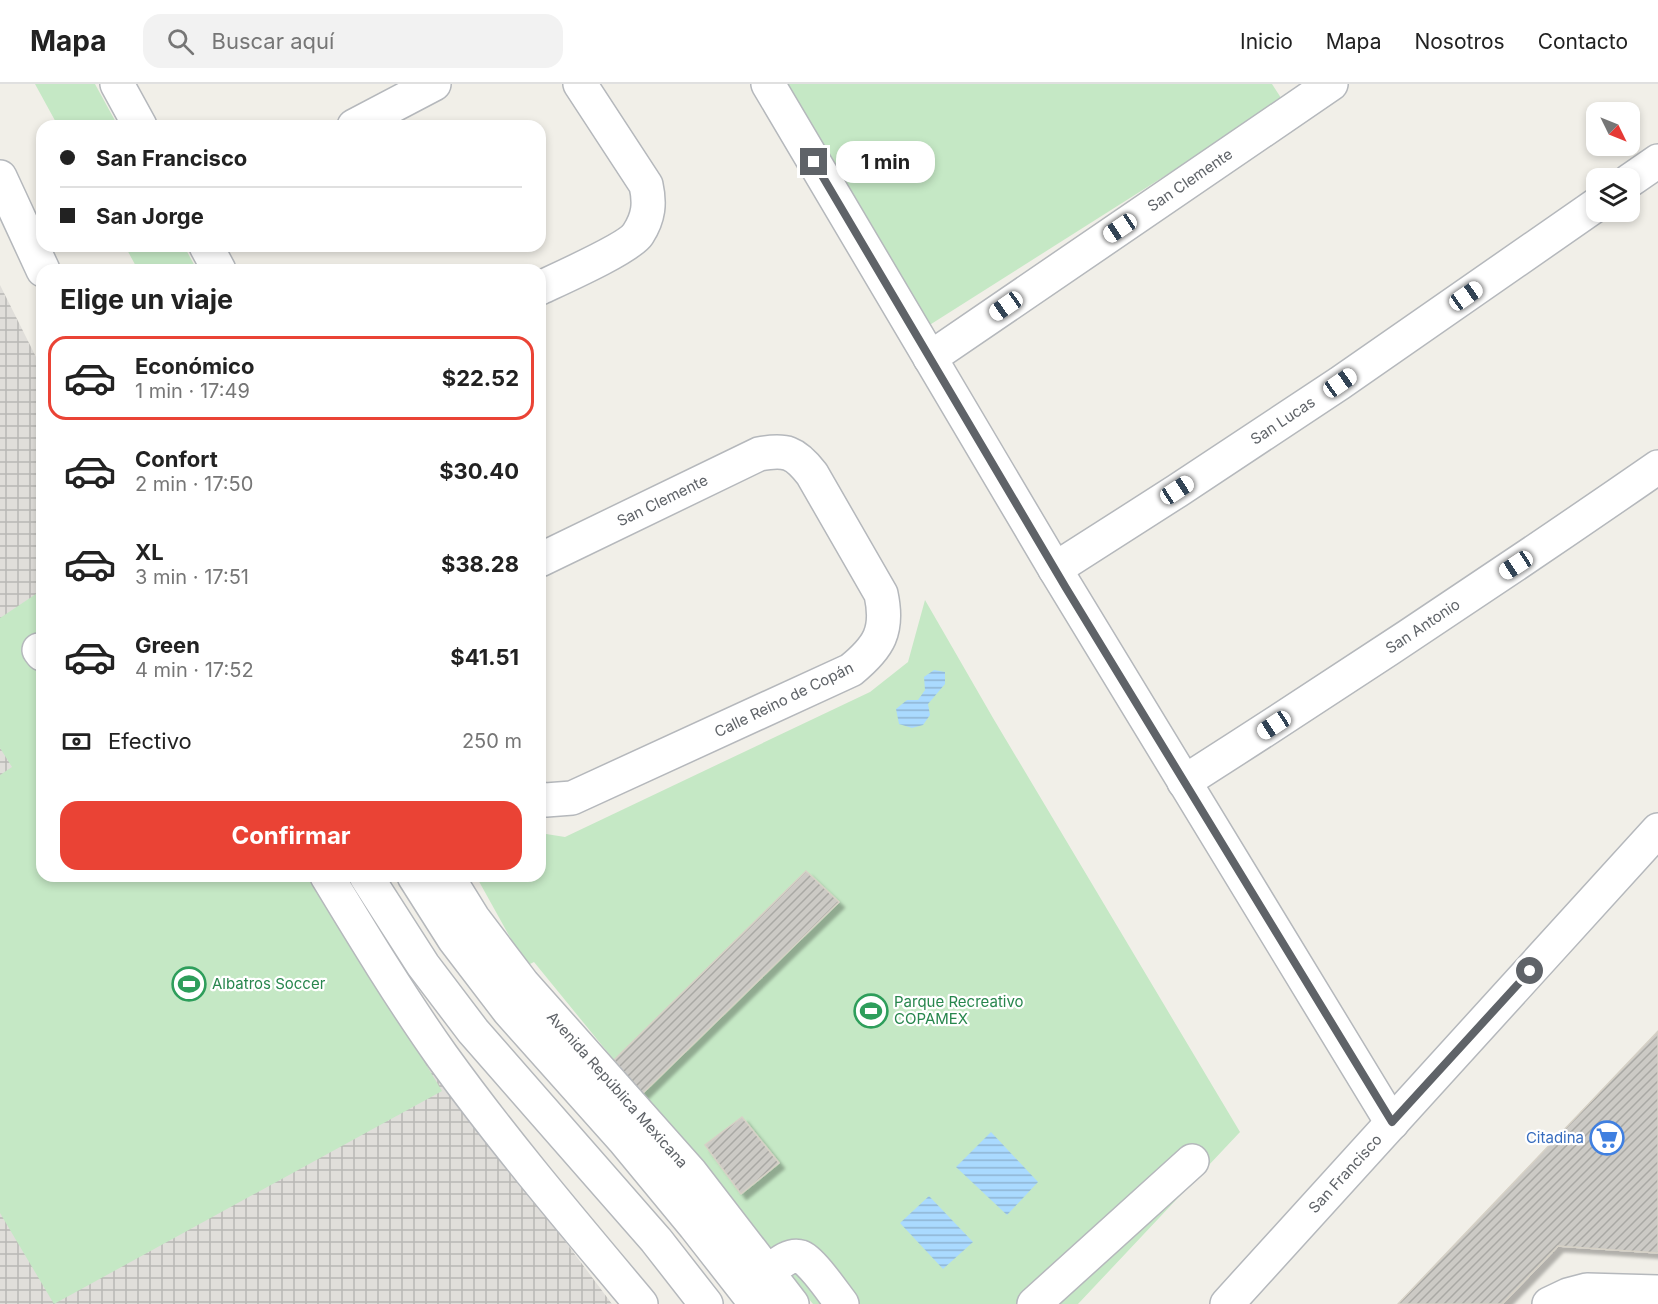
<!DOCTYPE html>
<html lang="es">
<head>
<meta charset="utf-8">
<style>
	:root { --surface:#fff; --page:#f2f2f2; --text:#222; --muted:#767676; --line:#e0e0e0; --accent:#ea4335 }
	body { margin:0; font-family:Inter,sans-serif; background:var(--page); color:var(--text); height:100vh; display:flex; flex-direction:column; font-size:22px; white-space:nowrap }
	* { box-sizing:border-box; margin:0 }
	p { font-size:20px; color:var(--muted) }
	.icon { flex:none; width:33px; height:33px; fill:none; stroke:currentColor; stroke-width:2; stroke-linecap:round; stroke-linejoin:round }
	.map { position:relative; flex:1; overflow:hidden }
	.drawer { position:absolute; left:36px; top:180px; width:510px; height:618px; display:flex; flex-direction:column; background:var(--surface); border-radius:18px; box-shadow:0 3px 9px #0003 }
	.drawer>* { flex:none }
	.guide { position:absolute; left:36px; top:36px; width:510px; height:132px; border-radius:18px; box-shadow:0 3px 9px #0003; display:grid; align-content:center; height:132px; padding:0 24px; background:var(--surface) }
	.needle { width:39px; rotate:133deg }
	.tools { position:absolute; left:1586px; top:18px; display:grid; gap:12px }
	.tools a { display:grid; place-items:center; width:54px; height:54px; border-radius:12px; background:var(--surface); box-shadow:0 3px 9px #0003; font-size:30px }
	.end { position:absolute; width:27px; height:27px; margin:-14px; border:8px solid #5f6368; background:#fff; box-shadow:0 0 0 3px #fff }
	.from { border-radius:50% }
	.bubble { position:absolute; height:42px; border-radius:18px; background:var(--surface); box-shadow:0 3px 9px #0003; font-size:20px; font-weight:700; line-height:42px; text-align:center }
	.car { position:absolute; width:18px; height:36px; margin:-18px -9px; border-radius:8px; box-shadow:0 0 4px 2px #0007; background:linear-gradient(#fff 24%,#345 0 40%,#fff 0 76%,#345 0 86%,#fff 0) }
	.guide b { display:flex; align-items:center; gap:21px; height:57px; font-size:22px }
	.guide b+b { border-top:2px solid var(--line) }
	.guide i { width:15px; height:15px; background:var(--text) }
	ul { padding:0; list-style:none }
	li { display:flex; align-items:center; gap:18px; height:84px; margin:0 12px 9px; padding:0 12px; border:3px solid transparent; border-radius:18px }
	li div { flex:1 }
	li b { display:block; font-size:22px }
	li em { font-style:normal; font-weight:700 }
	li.on { border-color:var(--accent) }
	li>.icon { width:54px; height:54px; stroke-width:1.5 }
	h2 { padding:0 24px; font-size:27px; line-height:72px }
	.pay { display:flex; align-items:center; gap:15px; height:66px; padding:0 24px; font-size:22px }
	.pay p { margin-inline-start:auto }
	.cta { display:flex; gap:12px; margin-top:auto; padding:12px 24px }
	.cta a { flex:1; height:69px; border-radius:18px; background:var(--accent); color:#fff; font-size:24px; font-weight:700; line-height:69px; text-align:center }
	header { display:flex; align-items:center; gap:36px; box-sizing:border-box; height:84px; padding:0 30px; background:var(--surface); border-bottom:2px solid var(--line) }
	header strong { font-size:28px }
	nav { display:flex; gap:33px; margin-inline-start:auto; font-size:21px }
	.search { width:420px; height:54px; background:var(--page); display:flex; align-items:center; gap:15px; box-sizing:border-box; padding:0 21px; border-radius:18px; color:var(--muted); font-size:22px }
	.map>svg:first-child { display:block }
</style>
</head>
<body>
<header>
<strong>Mapa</strong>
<div class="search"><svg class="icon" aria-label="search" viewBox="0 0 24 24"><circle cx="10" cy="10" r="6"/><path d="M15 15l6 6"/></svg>Buscar aquí</div>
<nav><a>Inicio</a><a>Mapa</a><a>Nosotros</a><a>Contacto</a></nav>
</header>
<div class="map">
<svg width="1658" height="1220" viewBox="0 0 1658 1220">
	<defs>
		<pattern id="industrial-grid" width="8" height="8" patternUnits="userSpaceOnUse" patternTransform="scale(1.5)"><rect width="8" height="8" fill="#e0deda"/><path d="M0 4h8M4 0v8" fill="none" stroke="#b9b8b5"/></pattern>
		<pattern id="water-rules" width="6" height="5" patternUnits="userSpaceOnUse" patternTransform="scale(1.5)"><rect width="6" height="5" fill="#aadaff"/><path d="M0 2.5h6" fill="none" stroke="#8eb4d2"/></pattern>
		<pattern id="building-hatch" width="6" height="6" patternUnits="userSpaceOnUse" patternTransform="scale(1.5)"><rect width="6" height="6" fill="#cccac5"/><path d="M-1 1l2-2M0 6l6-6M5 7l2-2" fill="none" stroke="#a9a8a4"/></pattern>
		<filter id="shadow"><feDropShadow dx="5.5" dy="5.5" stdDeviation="1.5" flood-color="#0004"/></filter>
	</defs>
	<rect width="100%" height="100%" fill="#f1efe8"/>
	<!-- industrial -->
	<path fill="url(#industrial-grid)" d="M 0,201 L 42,285 L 42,792 L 328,792 L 496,1065 L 612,1220 L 0,1220 Z"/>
	<!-- green -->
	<path fill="#c5e8c5" d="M 35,0 L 95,0 L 118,42 L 58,42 Z
		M 781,0 L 1272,0 L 1283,17 L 928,242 Z
		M 125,162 L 184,162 L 197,186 L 138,186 Z
		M 42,506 L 42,792 L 312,792 L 442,1007 L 54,1220 L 0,1129 L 0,691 L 12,683 L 0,664 L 0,534 Z
		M 925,516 L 993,634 L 1240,1048 L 1078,1220 L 813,1220 L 534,878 L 526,882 L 476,792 L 540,792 L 540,749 L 565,753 L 870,608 L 908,578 Z"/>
	<!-- water -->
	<path fill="url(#water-rules)" d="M 934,586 L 945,588 L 945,600 L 928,620 L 930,631 L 923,641 L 912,644 L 899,640 L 896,625 L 907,616 L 918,616 L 925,606 L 924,593 Z
		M 991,1048 L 1038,1098 L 1007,1131 L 956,1083 Z
		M 929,1112 L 973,1158 L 943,1185 L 900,1139 Z"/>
	<!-- building -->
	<path fill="url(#building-hatch)" stroke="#d6d1c6" stroke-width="1.5" filter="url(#shadow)" d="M 806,787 L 839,818 L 642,1010 L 614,976 Z
		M 1658,947 L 1658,1169 L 1558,1162 L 1502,1220 L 1398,1220 Z
		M 742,1033 L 779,1079 L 741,1110 L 705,1061 Z"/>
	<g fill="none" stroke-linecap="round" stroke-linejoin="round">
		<defs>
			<g id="minor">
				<path d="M 117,0 L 140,42"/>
				<path d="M 768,0 L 1055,485 L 1392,1039"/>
				<path d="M 354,42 L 434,0"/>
				<path d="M 0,93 L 43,186"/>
				<path d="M 1629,97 L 1658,77"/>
				<path d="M 206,162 L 219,186"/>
				<path d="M 540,204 C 559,195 629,164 638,150 C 649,133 650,119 646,101 L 580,0"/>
				<path id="s1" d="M 930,274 L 1331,0"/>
				<path id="s2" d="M 540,476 L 759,370 C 786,365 795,368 812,390 L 881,510 C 889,547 879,563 851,586 L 572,714 L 546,716 L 540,715"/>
				<path id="s3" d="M 1055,485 L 1177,407 L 1340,299 L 1596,121"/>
				<path d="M 39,566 L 42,570"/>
				<path id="s4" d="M 1184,698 C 1344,596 1502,491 1658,383"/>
				<path d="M 327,792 C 364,853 401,914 442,972 C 504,1058 573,1139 641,1220"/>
				<path d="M 366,792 L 423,881 L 473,947 L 656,1156 L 706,1220"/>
				<path d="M 414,792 L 454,855 L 509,927 L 624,1056 L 695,1142 L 756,1220"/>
				<path id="s5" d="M 447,792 L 473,834 L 523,900 L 691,1089 L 792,1220"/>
				<path d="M 768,1188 C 776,1182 789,1169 801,1173 C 811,1176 835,1211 842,1220"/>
				<path d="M 1034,1220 L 1192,1077"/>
				<path id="s6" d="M 1227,1220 L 1658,746"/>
				<path d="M 1549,1220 L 1568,1211 L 1587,1206 L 1658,1208"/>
			</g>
		</defs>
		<!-- minor casing -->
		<use href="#minor" stroke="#b5b8bc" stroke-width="36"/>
		<!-- minor -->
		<use href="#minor" stroke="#fff" stroke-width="33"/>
	</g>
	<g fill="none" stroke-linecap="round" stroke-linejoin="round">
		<!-- route -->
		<path stroke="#5f6368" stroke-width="8" d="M 814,78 L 1066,504 L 1392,1038 L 1530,887"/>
	</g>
	<!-- icons -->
	<defs>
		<symbol id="stadium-ring" viewBox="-11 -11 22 22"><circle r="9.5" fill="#fff" stroke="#2e9e5b" stroke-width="1.5"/><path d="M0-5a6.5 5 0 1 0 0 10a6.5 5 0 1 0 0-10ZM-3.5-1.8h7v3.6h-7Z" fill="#2e9e5b"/></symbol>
		<symbol id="supermarket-ring" viewBox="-11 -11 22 22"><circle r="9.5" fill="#fff" stroke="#3f7fe0" stroke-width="1.5"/><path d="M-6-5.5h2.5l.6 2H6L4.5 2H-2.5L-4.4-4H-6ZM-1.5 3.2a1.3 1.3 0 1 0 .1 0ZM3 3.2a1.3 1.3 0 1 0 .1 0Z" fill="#3f7fe0"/></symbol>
	</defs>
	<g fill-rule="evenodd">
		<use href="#stadium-ring" x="170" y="881" width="38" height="38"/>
		<use href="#stadium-ring" x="852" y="908" width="38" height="38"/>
		<use href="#supermarket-ring" x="1588" y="1035" width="38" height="38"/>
	</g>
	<g text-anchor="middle" stroke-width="4.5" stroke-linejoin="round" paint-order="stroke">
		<!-- street labels -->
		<g font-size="15" fill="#5f6368" stroke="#fff">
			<text dy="5" stroke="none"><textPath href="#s1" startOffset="315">San Clemente</textPath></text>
			<text dy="5" stroke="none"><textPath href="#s3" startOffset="272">San Lucas</textPath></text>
			<text dy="5" stroke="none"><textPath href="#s2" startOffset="136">San Clemente</textPath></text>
			<text dy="5" stroke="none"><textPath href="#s4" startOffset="285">San Antonio</textPath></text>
			<text transform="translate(784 616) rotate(-26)" y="5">Calle Reino de Copán</text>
			<text dy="5" stroke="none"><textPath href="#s5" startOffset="274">Avenida República Mexicana</textPath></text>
			<text dy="5" stroke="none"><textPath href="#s6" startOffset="176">San Francisco</textPath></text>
		</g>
		<!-- leisure labels -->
		<g font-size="15" fill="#27864d" stroke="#fff" text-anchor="start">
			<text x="212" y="905">Albatros Soccer</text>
			<text x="894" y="923">Parque Recreativo<tspan x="894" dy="17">COPAMEX</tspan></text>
		</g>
		<!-- shop labels -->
		<g font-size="15" fill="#366cbe" stroke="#fff" text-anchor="end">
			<text x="1584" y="1059">Citadina</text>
		</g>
	</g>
</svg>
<div class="tools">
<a><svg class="needle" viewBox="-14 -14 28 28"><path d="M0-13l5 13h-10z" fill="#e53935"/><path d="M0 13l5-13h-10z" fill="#767676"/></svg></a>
<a><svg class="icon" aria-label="layers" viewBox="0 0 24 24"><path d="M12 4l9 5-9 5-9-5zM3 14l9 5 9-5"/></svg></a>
</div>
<i class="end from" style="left:1530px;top:887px"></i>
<i class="end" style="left:814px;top:78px"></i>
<div class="bubble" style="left:836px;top:57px;width:99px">1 min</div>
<i class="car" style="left:1120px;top:144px;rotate:236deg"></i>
<i class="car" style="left:1466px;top:212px;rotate:55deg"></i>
<i class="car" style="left:1006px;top:222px;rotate:235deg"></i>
<i class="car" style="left:1340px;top:299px;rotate:55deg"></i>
<i class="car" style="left:1177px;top:406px;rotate:57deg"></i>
<i class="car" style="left:1516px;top:481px;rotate:237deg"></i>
<i class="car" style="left:1274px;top:641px;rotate:237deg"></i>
<div class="guide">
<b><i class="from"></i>San Francisco</b>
<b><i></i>San Jorge</b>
</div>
<section class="drawer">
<h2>Elige un viaje</h2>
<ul>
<li class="on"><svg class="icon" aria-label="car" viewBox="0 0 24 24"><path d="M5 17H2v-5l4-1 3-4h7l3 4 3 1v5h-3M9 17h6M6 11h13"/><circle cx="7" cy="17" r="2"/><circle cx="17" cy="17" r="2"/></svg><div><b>Económico</b><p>1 min · 17:49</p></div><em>$22.52</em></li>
<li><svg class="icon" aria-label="car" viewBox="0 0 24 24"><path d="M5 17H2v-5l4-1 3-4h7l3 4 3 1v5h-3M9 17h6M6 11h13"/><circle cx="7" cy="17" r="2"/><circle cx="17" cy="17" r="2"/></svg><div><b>Confort</b><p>2 min · 17:50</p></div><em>$30.40</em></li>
<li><svg class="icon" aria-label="car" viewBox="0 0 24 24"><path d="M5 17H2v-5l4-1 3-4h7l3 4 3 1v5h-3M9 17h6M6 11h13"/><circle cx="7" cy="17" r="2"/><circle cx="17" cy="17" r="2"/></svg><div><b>XL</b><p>3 min · 17:51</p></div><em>$38.28</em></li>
<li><svg class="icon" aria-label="car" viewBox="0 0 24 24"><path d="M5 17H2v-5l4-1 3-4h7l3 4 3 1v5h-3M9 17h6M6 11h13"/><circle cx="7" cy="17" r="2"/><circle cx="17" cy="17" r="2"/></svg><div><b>Green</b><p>4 min · 17:52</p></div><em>$41.51</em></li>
</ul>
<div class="pay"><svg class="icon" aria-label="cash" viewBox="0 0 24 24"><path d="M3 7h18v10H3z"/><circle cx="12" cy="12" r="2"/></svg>Efectivo<p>250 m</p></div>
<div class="cta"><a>Confirmar</a></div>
</section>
</div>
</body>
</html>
